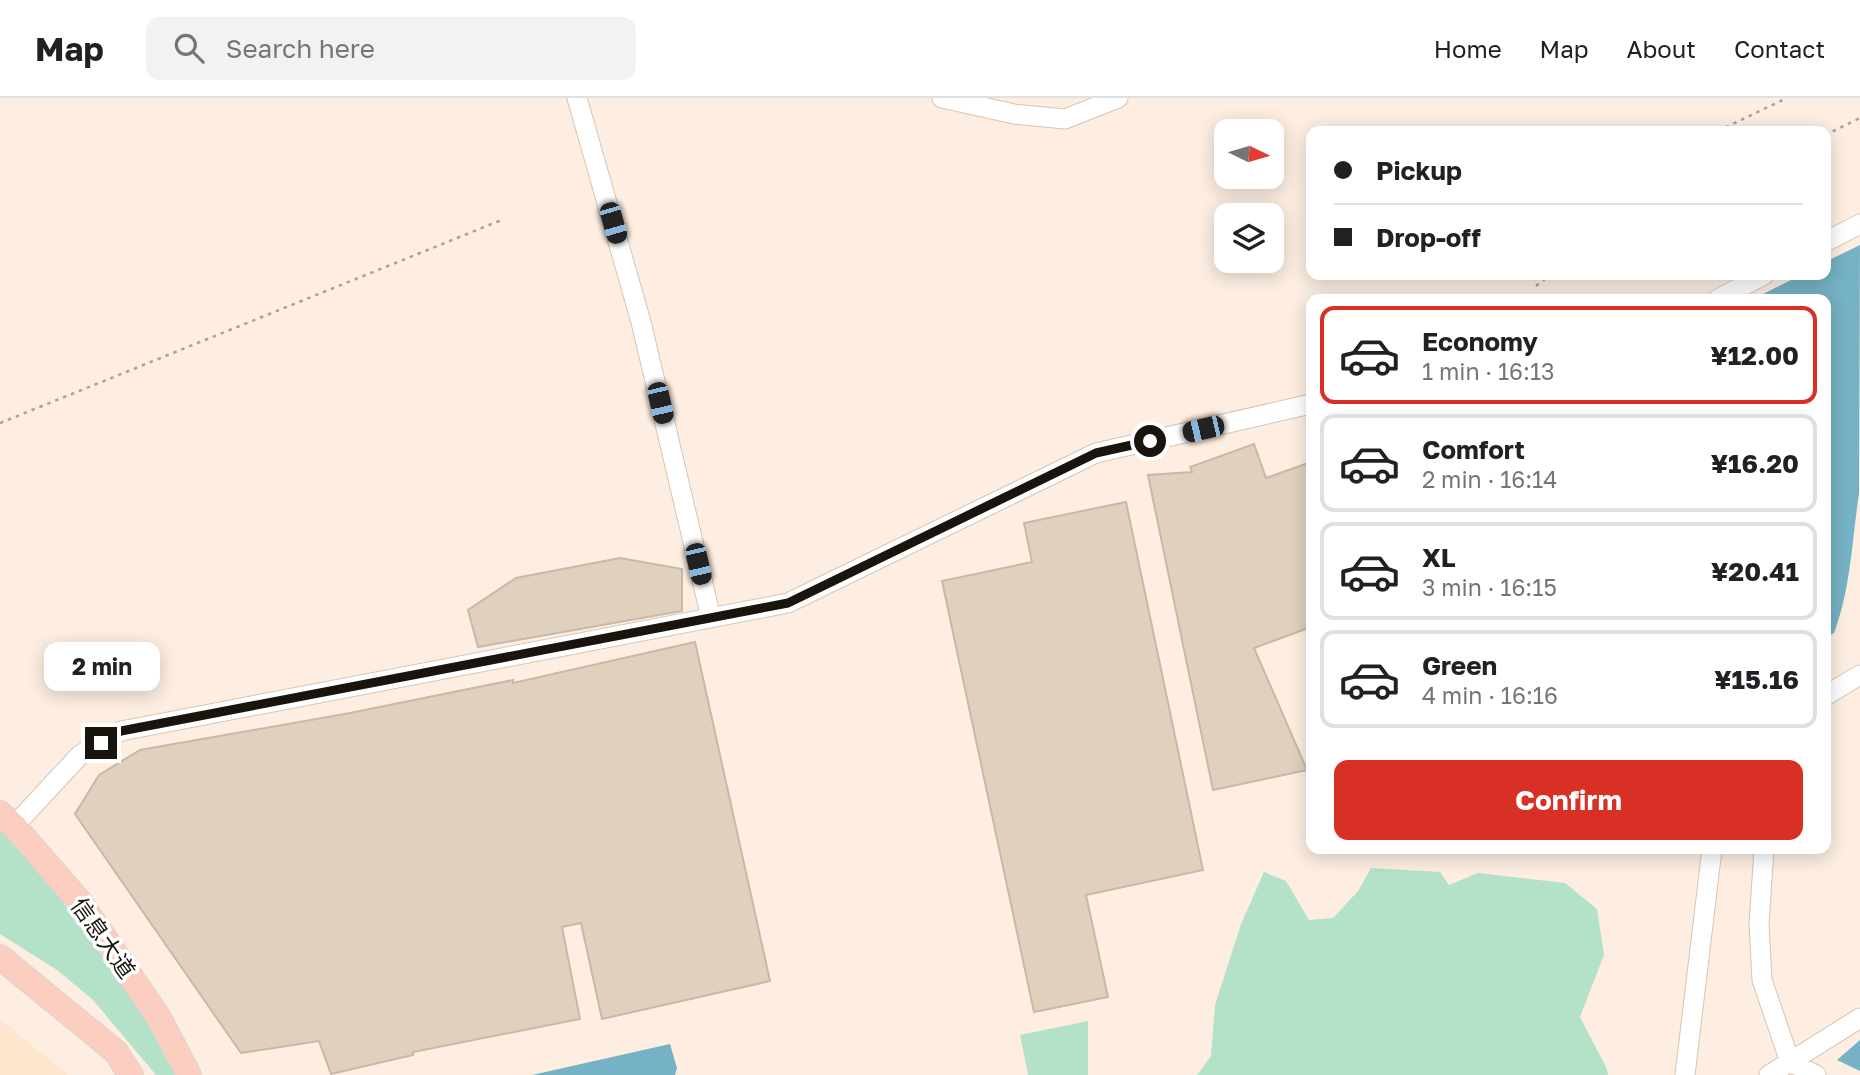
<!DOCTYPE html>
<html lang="en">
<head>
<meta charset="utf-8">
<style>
	:root { --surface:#fff; --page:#f2f2f2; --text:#202124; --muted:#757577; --line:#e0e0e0; --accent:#d93025 }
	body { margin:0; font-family:"Golos Text","Noto Sans SC",sans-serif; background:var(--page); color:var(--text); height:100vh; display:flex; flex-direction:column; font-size:26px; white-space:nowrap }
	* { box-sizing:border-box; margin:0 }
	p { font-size:23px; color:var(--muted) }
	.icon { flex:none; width:38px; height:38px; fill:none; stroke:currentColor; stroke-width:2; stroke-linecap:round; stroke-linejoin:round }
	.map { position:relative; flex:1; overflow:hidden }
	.panel { position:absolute; left:1306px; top:196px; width:525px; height:560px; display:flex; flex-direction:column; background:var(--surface); border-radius:14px; box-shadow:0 4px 18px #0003 }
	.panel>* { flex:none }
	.top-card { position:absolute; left:1306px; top:28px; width:525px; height:154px; border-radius:14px; box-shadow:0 4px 18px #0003; display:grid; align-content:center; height:154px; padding:0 28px; background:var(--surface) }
	.needle { width:46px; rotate:95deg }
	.controls { position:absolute; left:1214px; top:21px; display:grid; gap:14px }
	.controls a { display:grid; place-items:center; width:70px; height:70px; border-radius:14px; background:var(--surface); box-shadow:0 4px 18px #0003; font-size:35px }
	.end { position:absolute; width:32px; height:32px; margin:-16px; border:9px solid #1a140e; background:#fff; box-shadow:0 0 0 4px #fff }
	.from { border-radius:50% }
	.bubble { position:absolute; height:49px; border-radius:14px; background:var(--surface); box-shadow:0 4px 18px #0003; font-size:23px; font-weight:700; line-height:49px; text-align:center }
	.car { position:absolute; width:21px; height:42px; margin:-21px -10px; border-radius:9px; box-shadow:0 0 5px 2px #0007; background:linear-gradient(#222 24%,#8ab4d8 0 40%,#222 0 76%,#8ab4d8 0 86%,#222 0) }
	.top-card b { display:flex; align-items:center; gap:24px; height:66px; font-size:26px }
	.top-card b+b { border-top:2px solid var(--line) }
	.top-card i { width:18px; height:18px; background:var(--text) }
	ul { padding:12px 0 0; list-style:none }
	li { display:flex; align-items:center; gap:21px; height:98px; margin:0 14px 10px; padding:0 14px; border:4px solid var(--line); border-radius:14px }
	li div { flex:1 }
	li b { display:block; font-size:26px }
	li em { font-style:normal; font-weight:700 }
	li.selected { border-color:var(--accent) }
	li>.icon { width:63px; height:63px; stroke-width:1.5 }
	.button { display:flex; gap:14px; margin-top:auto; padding:14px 28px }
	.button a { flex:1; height:80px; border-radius:14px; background:var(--accent); color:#fff; font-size:28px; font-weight:700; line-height:80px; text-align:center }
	header { display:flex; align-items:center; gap:42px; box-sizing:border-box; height:98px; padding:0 35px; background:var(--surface); border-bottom:2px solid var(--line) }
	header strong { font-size:33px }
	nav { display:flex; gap:38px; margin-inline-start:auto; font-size:24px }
	.search { width:490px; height:63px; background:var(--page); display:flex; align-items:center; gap:18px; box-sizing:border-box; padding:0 24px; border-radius:14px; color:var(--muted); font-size:26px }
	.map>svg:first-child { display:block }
</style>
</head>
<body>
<header>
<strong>Map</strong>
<div class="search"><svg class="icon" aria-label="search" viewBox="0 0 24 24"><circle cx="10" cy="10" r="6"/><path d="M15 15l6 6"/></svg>Search here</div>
<nav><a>Home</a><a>Map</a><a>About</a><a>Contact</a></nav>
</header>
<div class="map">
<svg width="1860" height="977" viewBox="0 0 1860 977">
	<rect width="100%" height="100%" fill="#fdeee1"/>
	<!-- built -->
	<path fill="#fde5ce" d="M 0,921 L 68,977 L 0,977 Z"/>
	<!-- green -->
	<path fill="#b3e2c9" d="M 0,733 L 12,742 L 49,783 L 69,813 L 85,831 L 104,861 L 118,879 L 135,907 L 153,929 L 179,977 L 156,977 L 93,902 L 57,872 L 0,836 Z
		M 1371,770 L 1440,774 L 1449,787 L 1478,775 L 1565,785 L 1597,811 L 1604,857 L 1580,919 L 1607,971 L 1608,977 L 1197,977 L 1211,958 L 1215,907 L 1241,826 L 1264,774 L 1286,783 L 1309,822 L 1333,820 L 1358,793 Z
		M 1088,923 L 1088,977 L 1028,977 L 1020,937 Z"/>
	<!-- water -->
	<path fill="#75b2c5" d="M 1860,147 L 1859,395 C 1852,442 1851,490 1834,535 L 1825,539 L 1825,201 L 1753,201 L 1801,177 L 1825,177 L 1825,164 Z
		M 1860,942 L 1860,973 L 1837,962 Z
		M 670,946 L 677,970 L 675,977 L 532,977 Z"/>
	<!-- building -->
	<path fill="#e0d1bf" stroke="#c7b9a7" stroke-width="2" d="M 1254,346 L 1266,380 L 1311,364 L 1311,529 L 1254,550 L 1307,672 L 1213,692 L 1148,377 L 1192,374 L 1190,369 Z
		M 1126,404 L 1203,772 L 1086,797 L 1108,899 L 1034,914 L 942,483 L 1032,464 L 1024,425 Z
		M 620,460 L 682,471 L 682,513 L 478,549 L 468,512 L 516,480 Z
		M 695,544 L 770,883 L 602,921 L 581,825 L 562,829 L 580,921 L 413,954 L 413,957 L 331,976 L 319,943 L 241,955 L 75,716 L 99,677 L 140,652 L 350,615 L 513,582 L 513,585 Z"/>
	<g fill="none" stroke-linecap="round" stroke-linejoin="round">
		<defs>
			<path id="minor" d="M 577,0 L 641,224 L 711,520
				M 942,0 L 1014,16 L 1065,21 L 1118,0
				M 1825,144 L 1860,126
				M 1718,201 L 1764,177
				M 1825,598 L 1860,577
				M 14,728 L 80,657 L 121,633 L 788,505 L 1096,355 L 1311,306
				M 1764,751 L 1759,827 L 1762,882 L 1790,964 L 1816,977
				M 1685,977 L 1712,751
				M 1769,977 L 1860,920"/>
			<path id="major" d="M 0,715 L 14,728 L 81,805 L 159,920 L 189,977
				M 0,859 L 116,954 L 131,977"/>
		</defs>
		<!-- minor casing -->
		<use href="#minor" stroke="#d6c5b5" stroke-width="21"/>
		<!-- major casing -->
		<use href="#major" stroke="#d6d5d4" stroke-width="26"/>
		<!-- path -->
		<path stroke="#aca096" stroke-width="2.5" stroke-dasharray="3.5 5" stroke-linecap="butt" d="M 1718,33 L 1787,0
			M 1825,37 L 1860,20
			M 1536,188 L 1550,177
			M 0,325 L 504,121"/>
		<!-- minor -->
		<use href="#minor" stroke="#fff" stroke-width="19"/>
		<!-- major -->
		<use href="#major" stroke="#fbcebf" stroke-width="24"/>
	</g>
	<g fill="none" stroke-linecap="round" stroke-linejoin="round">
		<!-- route -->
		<path stroke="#1a140e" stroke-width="9" d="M 101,645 L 121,633 L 788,505 L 1096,355 L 1150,343"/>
	</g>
	<g text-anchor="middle" stroke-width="7" stroke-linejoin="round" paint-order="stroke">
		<!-- street labels -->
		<g font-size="23" fill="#1a140e" stroke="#fff">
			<text transform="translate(103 840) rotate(55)" y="8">信息大道</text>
		</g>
	</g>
</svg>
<div class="controls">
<a><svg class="needle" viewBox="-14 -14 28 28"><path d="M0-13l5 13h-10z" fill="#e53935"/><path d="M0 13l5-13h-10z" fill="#757577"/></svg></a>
<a><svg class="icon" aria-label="layers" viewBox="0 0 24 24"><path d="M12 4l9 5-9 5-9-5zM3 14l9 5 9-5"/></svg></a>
</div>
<i class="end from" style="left:1150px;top:343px"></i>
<i class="end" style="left:101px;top:645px"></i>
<div class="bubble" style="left:44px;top:544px;width:116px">2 min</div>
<i class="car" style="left:613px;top:125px;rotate:164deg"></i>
<i class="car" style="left:660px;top:305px;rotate:167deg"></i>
<i class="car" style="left:1203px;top:331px;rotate:257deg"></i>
<i class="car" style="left:698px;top:466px;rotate:167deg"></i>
<div class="top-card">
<b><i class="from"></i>Pickup</b>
<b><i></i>Drop-off</b>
</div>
<section class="panel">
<ul>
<li class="selected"><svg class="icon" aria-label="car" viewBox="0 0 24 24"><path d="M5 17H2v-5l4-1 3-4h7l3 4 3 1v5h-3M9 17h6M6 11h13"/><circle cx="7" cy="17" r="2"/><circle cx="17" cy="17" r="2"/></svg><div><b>Economy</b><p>1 min · 16:13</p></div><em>¥12.00</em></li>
<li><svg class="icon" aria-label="car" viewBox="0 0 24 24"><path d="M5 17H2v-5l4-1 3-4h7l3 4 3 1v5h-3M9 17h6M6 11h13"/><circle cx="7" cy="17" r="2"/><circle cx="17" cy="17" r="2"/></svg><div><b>Comfort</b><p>2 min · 16:14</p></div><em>¥16.20</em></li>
<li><svg class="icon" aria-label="car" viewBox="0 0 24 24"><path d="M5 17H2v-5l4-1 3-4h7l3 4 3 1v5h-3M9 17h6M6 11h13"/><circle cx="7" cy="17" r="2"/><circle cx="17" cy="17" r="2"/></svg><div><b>XL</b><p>3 min · 16:15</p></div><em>¥20.41</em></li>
<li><svg class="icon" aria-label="car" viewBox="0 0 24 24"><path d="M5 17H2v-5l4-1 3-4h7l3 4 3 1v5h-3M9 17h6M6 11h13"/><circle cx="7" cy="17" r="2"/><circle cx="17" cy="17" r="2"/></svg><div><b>Green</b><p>4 min · 16:16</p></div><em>¥15.16</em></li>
</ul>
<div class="button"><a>Confirm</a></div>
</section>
</div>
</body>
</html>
